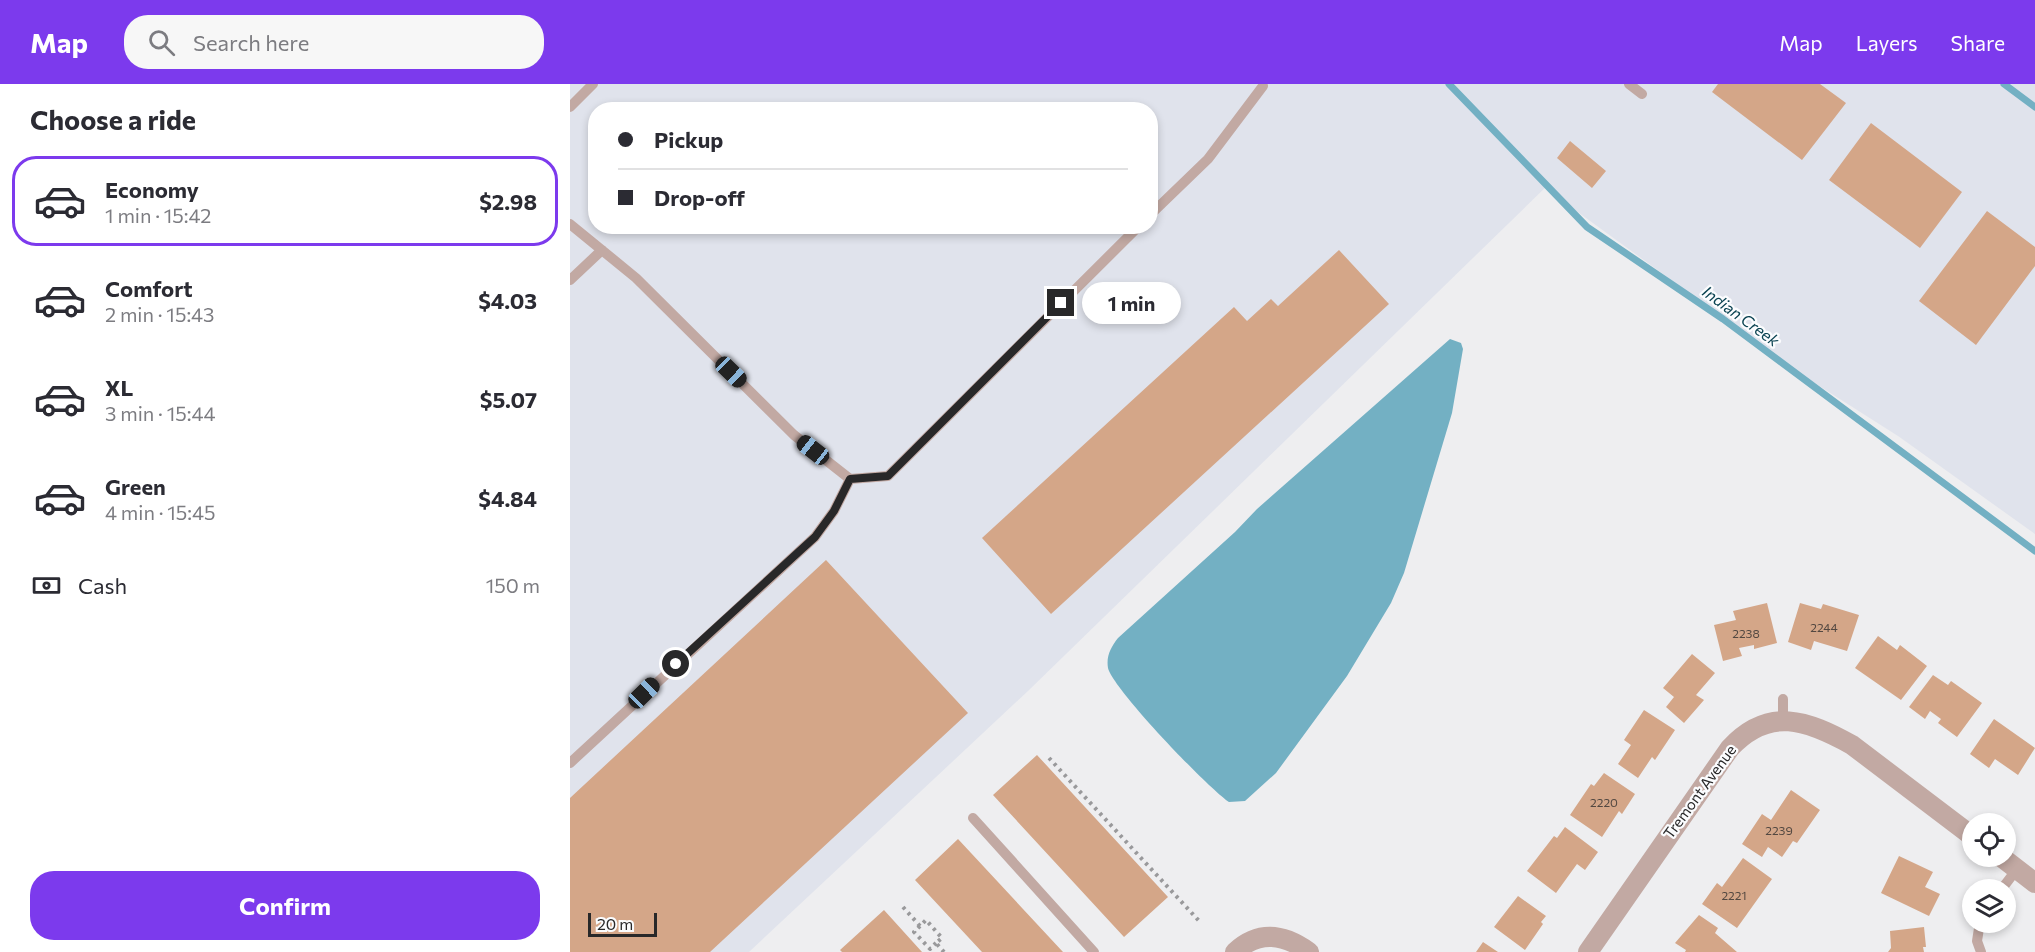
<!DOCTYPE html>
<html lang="en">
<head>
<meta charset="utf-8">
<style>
	:root { --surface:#fff; --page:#f7f7f7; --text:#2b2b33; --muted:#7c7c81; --line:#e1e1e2; --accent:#7c3aed }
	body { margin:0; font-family:Commissioner,sans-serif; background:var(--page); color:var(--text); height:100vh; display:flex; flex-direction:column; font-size:22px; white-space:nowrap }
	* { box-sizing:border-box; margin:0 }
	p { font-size:20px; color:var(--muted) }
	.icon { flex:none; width:33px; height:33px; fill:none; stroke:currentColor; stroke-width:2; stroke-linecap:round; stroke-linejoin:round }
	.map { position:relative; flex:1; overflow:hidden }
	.details { display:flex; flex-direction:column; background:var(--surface); width:570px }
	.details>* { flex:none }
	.banner { position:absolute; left:18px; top:18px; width:570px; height:132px; border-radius:24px; box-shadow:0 3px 9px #0003; display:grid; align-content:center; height:132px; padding:0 30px; background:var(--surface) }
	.controls { position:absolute; left:1392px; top:729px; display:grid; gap:12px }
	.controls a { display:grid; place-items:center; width:54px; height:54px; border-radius:50%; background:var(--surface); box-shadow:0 3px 9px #0003; font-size:30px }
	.scale { position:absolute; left:18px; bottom:15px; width:69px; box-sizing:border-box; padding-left:6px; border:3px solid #282829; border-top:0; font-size:16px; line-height:21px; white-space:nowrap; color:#282829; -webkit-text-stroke:4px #fbfcfe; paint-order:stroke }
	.end { position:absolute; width:27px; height:27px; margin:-14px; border:8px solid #282829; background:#fff; box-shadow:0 0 0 3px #fff }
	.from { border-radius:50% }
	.bubble { position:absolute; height:42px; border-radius:21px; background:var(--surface); box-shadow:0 3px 9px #0003; font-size:20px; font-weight:700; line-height:42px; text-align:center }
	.car { position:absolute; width:18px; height:36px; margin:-18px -9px; border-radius:8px; box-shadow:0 0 4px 2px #0007; background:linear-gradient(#222 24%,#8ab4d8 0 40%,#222 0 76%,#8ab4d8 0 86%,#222 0) }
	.banner b { display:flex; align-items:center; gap:21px; height:57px; font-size:22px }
	.banner b+b { border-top:2px solid var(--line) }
	.banner i { width:15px; height:15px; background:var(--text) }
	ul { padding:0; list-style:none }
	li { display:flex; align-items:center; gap:18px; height:90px; margin:0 12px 9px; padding:0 18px; border:3px solid transparent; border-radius:24px }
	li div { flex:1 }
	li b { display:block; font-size:22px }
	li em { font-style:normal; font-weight:700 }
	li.active { border-color:var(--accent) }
	li>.icon { width:54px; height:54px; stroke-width:1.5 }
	h2 { padding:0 30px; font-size:27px; line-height:72px }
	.pay { display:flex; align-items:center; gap:15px; height:66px; padding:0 30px; font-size:22px }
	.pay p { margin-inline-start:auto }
	.primary-button { display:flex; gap:12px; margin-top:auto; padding:12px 30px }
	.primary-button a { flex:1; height:69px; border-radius:24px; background:var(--accent); color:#fff; font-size:24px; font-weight:700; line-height:69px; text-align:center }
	header { display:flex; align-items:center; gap:36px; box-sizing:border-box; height:84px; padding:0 30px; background:var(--accent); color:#fff }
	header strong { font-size:28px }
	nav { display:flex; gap:33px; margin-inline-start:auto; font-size:21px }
	.search { width:420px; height:54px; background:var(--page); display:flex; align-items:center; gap:15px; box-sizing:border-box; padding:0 21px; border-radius:24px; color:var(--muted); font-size:22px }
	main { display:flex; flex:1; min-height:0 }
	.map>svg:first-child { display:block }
</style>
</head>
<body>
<header>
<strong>Map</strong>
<div class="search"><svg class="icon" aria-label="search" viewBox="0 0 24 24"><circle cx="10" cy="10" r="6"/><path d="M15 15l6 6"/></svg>Search here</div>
<nav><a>Map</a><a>Layers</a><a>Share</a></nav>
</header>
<main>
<section class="details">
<h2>Choose a ride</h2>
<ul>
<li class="active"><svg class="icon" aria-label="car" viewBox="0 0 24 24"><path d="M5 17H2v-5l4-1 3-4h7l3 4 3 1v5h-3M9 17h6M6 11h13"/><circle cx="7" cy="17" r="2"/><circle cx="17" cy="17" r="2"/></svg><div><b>Economy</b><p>1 min · 15:42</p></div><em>$2.98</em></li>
<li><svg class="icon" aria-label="car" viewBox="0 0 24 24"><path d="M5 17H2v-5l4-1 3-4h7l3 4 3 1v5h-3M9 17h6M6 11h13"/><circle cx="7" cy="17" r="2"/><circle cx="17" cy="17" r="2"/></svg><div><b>Comfort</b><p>2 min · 15:43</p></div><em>$4.03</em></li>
<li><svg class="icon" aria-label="car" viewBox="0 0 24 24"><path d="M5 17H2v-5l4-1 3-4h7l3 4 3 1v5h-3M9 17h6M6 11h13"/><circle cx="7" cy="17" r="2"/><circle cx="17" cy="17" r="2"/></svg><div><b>XL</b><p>3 min · 15:44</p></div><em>$5.07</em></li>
<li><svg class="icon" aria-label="car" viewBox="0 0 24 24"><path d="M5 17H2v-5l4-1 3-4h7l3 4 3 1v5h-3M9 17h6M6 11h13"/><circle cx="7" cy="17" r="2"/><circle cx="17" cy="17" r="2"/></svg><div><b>Green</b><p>4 min · 15:45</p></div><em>$4.84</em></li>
</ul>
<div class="pay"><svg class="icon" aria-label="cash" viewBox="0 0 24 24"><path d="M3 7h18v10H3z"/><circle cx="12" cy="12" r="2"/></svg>Cash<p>150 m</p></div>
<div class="primary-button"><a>Confirm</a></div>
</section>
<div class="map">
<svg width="1465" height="868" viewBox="0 0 1465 868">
	<rect width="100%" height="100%" fill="#eeeef0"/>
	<!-- built -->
	<path fill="#e0e3ec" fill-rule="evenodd" d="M 0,0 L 1465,0 L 1465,450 L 1328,352 L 1232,291 L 1005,126 L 978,101 L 458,607 L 179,868 L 0,868 ZM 26,26 L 580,26 L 580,142 L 26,142 Z"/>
	<!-- water -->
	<path fill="#73b0c3" d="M 880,255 L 891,259 L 893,265 L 882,329 L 834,489 L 821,519 L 777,592 L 706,689 L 675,717 L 659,718 C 638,704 543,605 538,584 C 536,572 541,563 548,554 L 665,448 L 687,425 Z"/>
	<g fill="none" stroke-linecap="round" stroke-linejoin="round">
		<!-- stream -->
		<path stroke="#73b0c3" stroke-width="7" d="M 879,0 L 1017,143 L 1153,235 L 1465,467
			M 1434,0 L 1465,23"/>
	</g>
	<!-- building -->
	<path fill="#d4a688" d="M 1148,0 L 1250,0 L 1276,19 L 1232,76 L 1142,8 Z
		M 1301,39 L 1392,108 L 1350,164 L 1259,96 Z
		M 1000,57 L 1036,87 L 1022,104 L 987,74 Z
		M 1417,127 L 1465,163 L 1465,182 L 1406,261 L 1349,217 Z
		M 769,166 L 819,220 L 481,530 L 412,454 L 664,223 L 677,237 L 701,215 L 708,222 Z
		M 256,476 L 398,629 L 140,868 L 0,868 L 0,714 Z
		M 1197,519 L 1207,559 L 1184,565 L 1184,561 L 1169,564 L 1172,572 L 1153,577 L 1144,541 L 1166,536 L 1163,527 Z
		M 1230,519 L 1251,525 L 1253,520 L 1289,531 L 1277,567 L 1244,557 L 1241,566 L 1218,558 Z
		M 1308,552 L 1327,566 L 1330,561 L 1357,582 L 1331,616 L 1285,584 Z
		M 1122,570 L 1145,589 L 1126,611 L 1134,616 L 1114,639 L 1096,623 L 1104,613 L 1093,604 Z
		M 1363,591 L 1378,601 L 1381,597 L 1412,619 L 1387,653 L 1368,639 L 1371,635 L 1360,627 L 1355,635 L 1339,623 Z
		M 1074,626 L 1105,646 L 1085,676 L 1082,673 L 1068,694 L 1048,680 L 1061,661 L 1054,656 Z
		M 1424,635 L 1465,664 L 1448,691 L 1425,675 L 1419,684 L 1400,670 Z
		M 467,671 L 598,813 L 554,853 L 423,711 Z
		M 1034,689 L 1065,710 L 1052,730 L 1049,727 L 1032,753 L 1000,731 L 1021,700 L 1024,702 Z
		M 1221,706 L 1250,726 L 1227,759 L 1223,757 L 1212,773 L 1198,763 L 1192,773 L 1172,760 L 1192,730 L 1201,736 Z
		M 995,743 L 1028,768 L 1015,786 L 1007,780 L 986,809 L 957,787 L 984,752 L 987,754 Z
		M 388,755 L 493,868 L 412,868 L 345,796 Z
		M 1329,772 L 1363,788 L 1355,803 L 1370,810 L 1359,832 L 1311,809 Z
		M 1173,774 L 1202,795 L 1167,844 L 1132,820 L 1147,799 L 1152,803 Z
		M 948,812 L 976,832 L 971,838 L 973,840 L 955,866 L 924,843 Z
		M 314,826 L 352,868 L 272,868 L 270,866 Z
		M 1129,831 L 1148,844 L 1145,849 L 1167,868 L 1115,868 L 1116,866 L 1105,859 Z
		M 1354,843 L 1356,863 L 1353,863 L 1354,868 L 1318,868 L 1321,864 L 1320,847 Z
		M 913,858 L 928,868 L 906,868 Z"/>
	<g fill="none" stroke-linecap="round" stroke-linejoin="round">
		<!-- path -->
		<path stroke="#99999b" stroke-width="4" stroke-dasharray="3 4.5" stroke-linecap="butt" d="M 479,674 L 630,838
			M 333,823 L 350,842 L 356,836 L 372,854 L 366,859 L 374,868
			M 350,842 L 344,848 L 360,865 L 366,859"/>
		<!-- service -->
		<path stroke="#c2a9a3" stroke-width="10" d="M 1059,0 L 1072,10
			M 0,23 L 23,0
			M 580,131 L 638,75 L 693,2
			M 0,140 L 66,194 L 224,351 L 280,395 L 318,392 L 569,142
			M 0,196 L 32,166
			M 1213,615 L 1213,636
			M 0,679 L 245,453 L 264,427 L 280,395
			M 403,734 L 524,868
			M 1431,806 L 1447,785
			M 1410,838 L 1407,857 L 1411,868"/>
		<!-- minor -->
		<path stroke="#c2a9a3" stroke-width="20" d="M 1430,772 L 1465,799
			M 665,868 C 689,846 714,850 739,868
			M 1018,868 L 1160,664 C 1199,622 1237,636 1282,661 L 1402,752"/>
	</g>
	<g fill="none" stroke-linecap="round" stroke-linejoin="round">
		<!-- route -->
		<path stroke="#282829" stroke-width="8" d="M 106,580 L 245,453 L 264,427 L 280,395 L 318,392 L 491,219"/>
	</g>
	<g text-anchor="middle" stroke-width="4.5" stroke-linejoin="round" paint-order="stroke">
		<!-- number labels -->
		<g font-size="12" fill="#534841">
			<text x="1254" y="548">2244</text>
			<text x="1176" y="554">2238</text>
			<text x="1034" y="723">2220</text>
			<text x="1209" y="751">2239</text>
			<text x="1164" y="816">2221</text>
		</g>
		<!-- street labels -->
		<g font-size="15" fill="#282829" stroke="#fbfcfe">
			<text transform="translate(1130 708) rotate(-54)" y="5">Tremont Avenue</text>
		</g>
		<!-- water labels -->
		<g font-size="16" font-style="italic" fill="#0a4251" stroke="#fbfcfe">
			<text transform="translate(1171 232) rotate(36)" y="6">Indian Creek</text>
		</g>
	</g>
</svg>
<div class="controls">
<a><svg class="icon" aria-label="locate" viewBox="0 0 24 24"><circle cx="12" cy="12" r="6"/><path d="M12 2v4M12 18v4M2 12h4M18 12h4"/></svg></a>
<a><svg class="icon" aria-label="layers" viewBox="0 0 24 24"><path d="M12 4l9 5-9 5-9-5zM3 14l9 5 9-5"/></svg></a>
</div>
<div class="scale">20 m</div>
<i class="end from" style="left:106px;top:580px"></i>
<i class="end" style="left:491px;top:219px"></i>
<div class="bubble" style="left:512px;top:198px;width:99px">1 min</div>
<i class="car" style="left:161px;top:288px;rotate:134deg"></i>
<i class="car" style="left:243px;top:366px;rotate:308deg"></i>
<i class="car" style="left:74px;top:609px;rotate:46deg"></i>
<div class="banner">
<b><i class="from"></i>Pickup</b>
<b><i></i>Drop-off</b>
</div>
</div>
</main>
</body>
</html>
